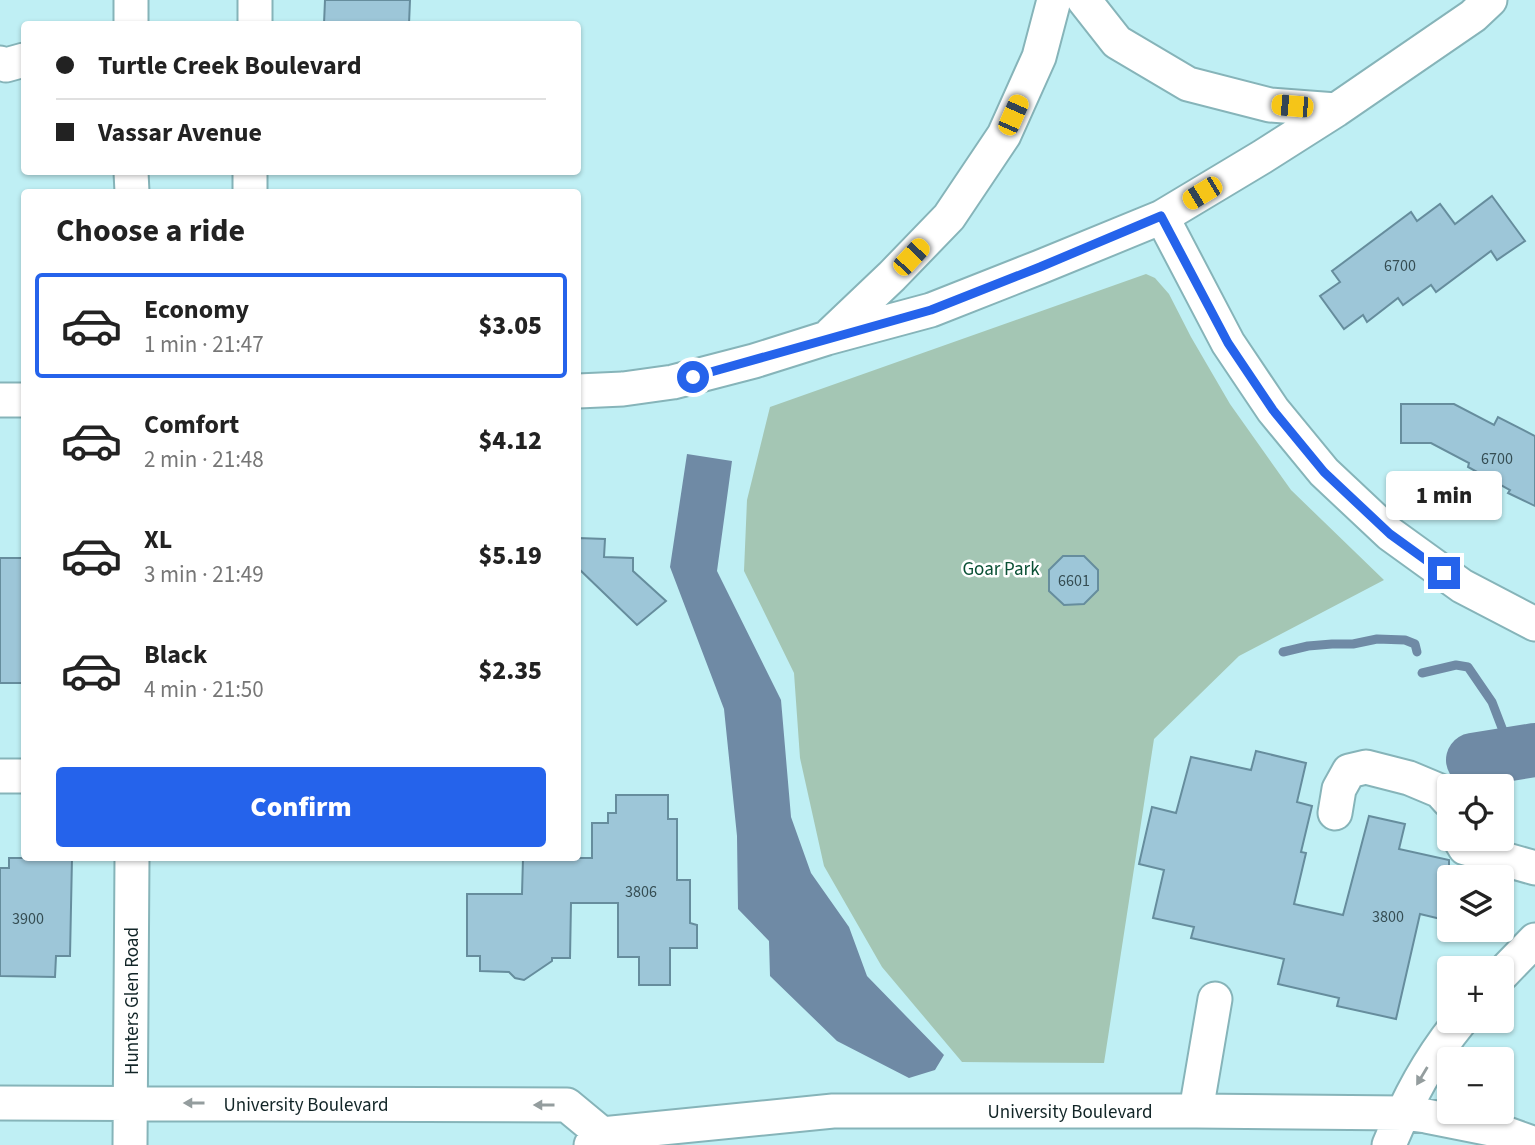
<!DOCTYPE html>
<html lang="en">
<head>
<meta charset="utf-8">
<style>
	:root { --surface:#fff; --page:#f2f2f2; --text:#222; --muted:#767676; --line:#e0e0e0; --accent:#2563eb }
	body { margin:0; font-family:"Source Sans 3",sans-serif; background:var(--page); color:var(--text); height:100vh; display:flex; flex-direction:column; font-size:26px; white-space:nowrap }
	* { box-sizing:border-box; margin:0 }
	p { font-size:23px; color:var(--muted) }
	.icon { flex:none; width:38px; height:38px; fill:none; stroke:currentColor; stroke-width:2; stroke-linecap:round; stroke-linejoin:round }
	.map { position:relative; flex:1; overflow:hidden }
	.drawer { position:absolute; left:21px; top:189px; width:560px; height:672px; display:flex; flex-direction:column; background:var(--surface); border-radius:7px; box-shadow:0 2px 5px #0004 }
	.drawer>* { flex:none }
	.guide { position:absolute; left:21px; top:21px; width:560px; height:154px; border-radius:7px; box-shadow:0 2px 5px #0004; display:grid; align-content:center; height:154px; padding:0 35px; background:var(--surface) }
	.tools { position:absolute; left:1437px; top:774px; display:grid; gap:14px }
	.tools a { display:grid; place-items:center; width:77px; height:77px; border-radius:7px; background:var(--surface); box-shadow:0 2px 5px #0004; font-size:35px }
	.end { position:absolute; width:32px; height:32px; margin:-16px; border:9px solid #2563eb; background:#fff; box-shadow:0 0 0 4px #fff }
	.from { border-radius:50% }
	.bubble { position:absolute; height:49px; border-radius:7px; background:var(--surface); box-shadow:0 2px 5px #0004; font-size:23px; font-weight:800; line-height:49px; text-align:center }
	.car { position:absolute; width:21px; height:42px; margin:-21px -10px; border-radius:9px; box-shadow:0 0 5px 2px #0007; background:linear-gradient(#f5c518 24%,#345 0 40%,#f5c518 0 76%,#345 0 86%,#f5c518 0) }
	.guide b { display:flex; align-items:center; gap:24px; height:66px; font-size:26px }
	.guide b+b { border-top:2px solid var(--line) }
	.guide i { width:18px; height:18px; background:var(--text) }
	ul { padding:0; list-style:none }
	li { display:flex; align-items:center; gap:21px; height:105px; margin:0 14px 10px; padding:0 21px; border:4px solid transparent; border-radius:7px }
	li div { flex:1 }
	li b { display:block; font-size:26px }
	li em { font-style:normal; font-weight:800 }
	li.active { border-color:var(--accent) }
	li>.icon { width:63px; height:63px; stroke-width:1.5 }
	h2 { padding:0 35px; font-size:32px; line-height:84px }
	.button { display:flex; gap:14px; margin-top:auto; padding:14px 35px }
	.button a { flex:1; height:80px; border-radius:7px; background:var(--accent); color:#fff; font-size:28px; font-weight:800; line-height:80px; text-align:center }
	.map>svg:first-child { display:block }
</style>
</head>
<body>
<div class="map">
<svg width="1535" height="1145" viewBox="0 0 1535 1145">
	<rect width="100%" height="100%" fill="#bfeff4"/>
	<!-- green -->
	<path fill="#a4c6b4" d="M 1146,274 L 1155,278 L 1169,294 L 1191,337 L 1230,404 L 1291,490 L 1384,580 L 1239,656 L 1154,739 L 1104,1063 L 962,1062 L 882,967 L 824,866 L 800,758 L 794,673 L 744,571 L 747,500 L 770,407 Z"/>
	<!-- water -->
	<path fill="#6f8aa5" d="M 687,454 L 732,461 L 717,571 L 781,700 L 791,817 L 811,873 L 849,927 L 867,976 L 944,1055 L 935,1070 L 909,1078 L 837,1041 L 770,976 L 769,941 L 738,909 L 737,836 L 724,709 L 670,567 Z"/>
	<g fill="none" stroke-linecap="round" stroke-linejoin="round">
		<!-- stream -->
		<path stroke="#6f8aa5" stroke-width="9" d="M 1283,652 L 1308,646 L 1332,644 L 1353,644 L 1377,639 L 1405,640 L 1415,644 L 1417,652
			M 1422,673 L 1456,665 L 1468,667 L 1492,702 L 1512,754"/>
		<!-- river -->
		<path stroke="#6f8aa5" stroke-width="54" d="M 1473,760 L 1535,750"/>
	</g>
	<!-- building -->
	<path fill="#9dc6d8" stroke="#668d9d" stroke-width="2" d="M 325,0 L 410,0 L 409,24 L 324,24 Z
		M 1492,196 L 1525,241 L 1497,260 L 1491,251 L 1436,292 L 1431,285 L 1403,305 L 1398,298 L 1367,322 L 1363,315 L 1344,329 L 1320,296 L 1340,282 L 1332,271 L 1411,212 L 1417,221 L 1440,204 L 1455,224 Z
		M 1401,404 L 1454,404 L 1494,425 L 1498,417 L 1535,436 L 1535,506 L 1508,493 L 1510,490 L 1468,467 L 1469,463 L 1431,443 L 1401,443 Z
		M 578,538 L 605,539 L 604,557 L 633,558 L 633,571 L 666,601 L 637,625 L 578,568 Z
		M 1063,556 L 1084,556 L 1098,570 L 1098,590 L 1084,604 L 1064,605 L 1049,591 L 1049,570 Z
		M 0,558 L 24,558 L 24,683 L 0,683 Z
		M 1256,751 L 1306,763 L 1297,802 L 1312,806 L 1301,852 L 1306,853 L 1294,904 L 1343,915 L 1369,816 L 1405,824 L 1399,849 L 1449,860 L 1449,921 L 1420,914 L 1396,1019 L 1337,1006 L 1339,998 L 1278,984 L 1284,959 L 1191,938 L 1194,927 L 1153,918 L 1164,870 L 1139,864 L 1152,807 L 1176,813 L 1191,757 L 1251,770 Z
		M 616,795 L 668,795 L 668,819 L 677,819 L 677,880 L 690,880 L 690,923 L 697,925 L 697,948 L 670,948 L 670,985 L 639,985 L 639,957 L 618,957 L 618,903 L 571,903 L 570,958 L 552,958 L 552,961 L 524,980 L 515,978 L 509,972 L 480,971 L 480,956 L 467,956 L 467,894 L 522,894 L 523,858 L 592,858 L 592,823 L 608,823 L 608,813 L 616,813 Z
		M 9,858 L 72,858 L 70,956 L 56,956 L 55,977 L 0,976 L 0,868 L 9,868 Z"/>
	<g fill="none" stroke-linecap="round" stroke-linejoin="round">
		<defs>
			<path id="minor" d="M 1084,0 L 1117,42 L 1188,84 L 1270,105 L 1336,110
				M 131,24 L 131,0
				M 255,24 L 255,0
				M 0,63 L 6,65 L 24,60
				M 131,172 L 132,192
				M 250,172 L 250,192
				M 1162,217 L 1228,343 L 1273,410 L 1324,472 L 1390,534 L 1462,586 L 1535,624
				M 831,334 L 892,276 L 949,217 L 1004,135 L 1039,57 L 1054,0
				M 578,391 L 623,389 L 673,382 L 754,361 L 827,338 L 931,310 L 1040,267 L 1162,217 L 1262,157 L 1336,110 L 1473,16 L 1490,0
				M 0,400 L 24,400
				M 0,776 L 24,776
				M 1335,813 L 1339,789 L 1349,771 L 1366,767 L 1409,778 L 1440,791 L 1449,801
				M 1459,838 L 1465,848 L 1535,868
				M 1502,974 L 1535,940
				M 0,1103 L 567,1105 L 602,1134
				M 1196,1111 L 1215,999
				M 130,1145 L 132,858
				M 591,1145 L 602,1134 L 833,1111 L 1196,1111 L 1403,1113 L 1426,1116 L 1496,1130 L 1535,1144
				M 1389,1145 C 1408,1099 1429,1059 1461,1020"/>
		</defs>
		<!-- minor casing -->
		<use href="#minor" stroke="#86b4b9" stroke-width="37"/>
		<!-- minor -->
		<use href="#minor" stroke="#fff" stroke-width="33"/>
	</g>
	<!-- one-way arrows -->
	<defs><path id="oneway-solid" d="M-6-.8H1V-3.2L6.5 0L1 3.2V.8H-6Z" transform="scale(1.75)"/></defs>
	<g fill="#949d9e">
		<use href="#oneway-solid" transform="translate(1422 1076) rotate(121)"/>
		<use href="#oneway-solid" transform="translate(194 1103) rotate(-180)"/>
		<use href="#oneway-solid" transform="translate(544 1105) rotate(-180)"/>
	</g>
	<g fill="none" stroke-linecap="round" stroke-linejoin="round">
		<!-- route -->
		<path stroke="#2563eb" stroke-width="9" d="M 693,377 L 931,310 L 1040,267 L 1161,216 L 1228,343 L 1273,410 L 1324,472 L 1390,534 L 1444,573"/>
	</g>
	<g text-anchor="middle" stroke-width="5" stroke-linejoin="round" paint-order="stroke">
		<!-- number labels -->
		<g font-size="16" fill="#354d53">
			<text x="1400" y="271">6700</text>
			<text x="1497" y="464">6700</text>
			<text x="1074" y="586">6601</text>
			<text x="641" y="897">3806</text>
			<text x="1388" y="922">3800</text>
			<text x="28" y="924">3900</text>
		</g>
		<!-- park labels -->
		<g font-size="19" fill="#0a5035" stroke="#fff">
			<text x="1001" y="575">Goar Park</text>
		</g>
		<!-- street labels -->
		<g font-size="19" fill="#122527" stroke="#fff">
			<text transform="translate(131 1001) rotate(-90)" y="7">Hunters Glen Road</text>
			<text x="306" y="1111">University Boulevard</text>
			<text x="1070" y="1118">University Boulevard</text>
		</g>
	</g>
</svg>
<div class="tools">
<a><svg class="icon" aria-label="locate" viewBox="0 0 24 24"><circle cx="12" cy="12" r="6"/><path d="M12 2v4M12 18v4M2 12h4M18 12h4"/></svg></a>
<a><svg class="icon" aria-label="layers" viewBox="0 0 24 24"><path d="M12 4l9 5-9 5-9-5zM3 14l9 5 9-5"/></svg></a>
<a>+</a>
<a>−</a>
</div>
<i class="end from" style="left:693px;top:377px"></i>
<i class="end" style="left:1444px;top:573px"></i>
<div class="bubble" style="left:1386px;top:471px;width:116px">1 min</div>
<i class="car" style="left:1292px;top:106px;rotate:275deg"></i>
<i class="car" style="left:1013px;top:115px;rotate:24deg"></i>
<i class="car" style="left:1202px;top:193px;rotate:239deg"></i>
<i class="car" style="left:911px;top:257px;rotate:43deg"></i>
<div class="guide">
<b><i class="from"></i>Turtle Creek Boulevard</b>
<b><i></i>Vassar Avenue</b>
</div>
<section class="drawer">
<h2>Choose a ride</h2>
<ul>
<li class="active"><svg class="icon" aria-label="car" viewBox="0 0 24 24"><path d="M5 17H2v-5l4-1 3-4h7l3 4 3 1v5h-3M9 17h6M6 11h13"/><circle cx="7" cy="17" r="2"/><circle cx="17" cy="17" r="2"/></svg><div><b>Economy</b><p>1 min · 21:47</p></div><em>$3.05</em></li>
<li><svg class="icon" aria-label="car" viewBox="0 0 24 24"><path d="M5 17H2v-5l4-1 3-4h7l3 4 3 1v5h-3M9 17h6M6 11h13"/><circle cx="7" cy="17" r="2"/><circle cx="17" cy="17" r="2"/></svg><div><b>Comfort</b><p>2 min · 21:48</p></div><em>$4.12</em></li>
<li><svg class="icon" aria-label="car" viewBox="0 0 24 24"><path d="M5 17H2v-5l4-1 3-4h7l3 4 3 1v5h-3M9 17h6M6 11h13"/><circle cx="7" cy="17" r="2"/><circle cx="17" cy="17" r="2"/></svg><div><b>XL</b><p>3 min · 21:49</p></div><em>$5.19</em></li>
<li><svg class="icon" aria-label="car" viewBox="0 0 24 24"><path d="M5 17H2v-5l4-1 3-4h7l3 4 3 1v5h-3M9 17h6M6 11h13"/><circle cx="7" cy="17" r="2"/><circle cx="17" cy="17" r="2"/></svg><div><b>Black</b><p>4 min · 21:50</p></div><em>$2.35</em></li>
</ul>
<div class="button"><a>Confirm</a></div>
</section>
</div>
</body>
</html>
